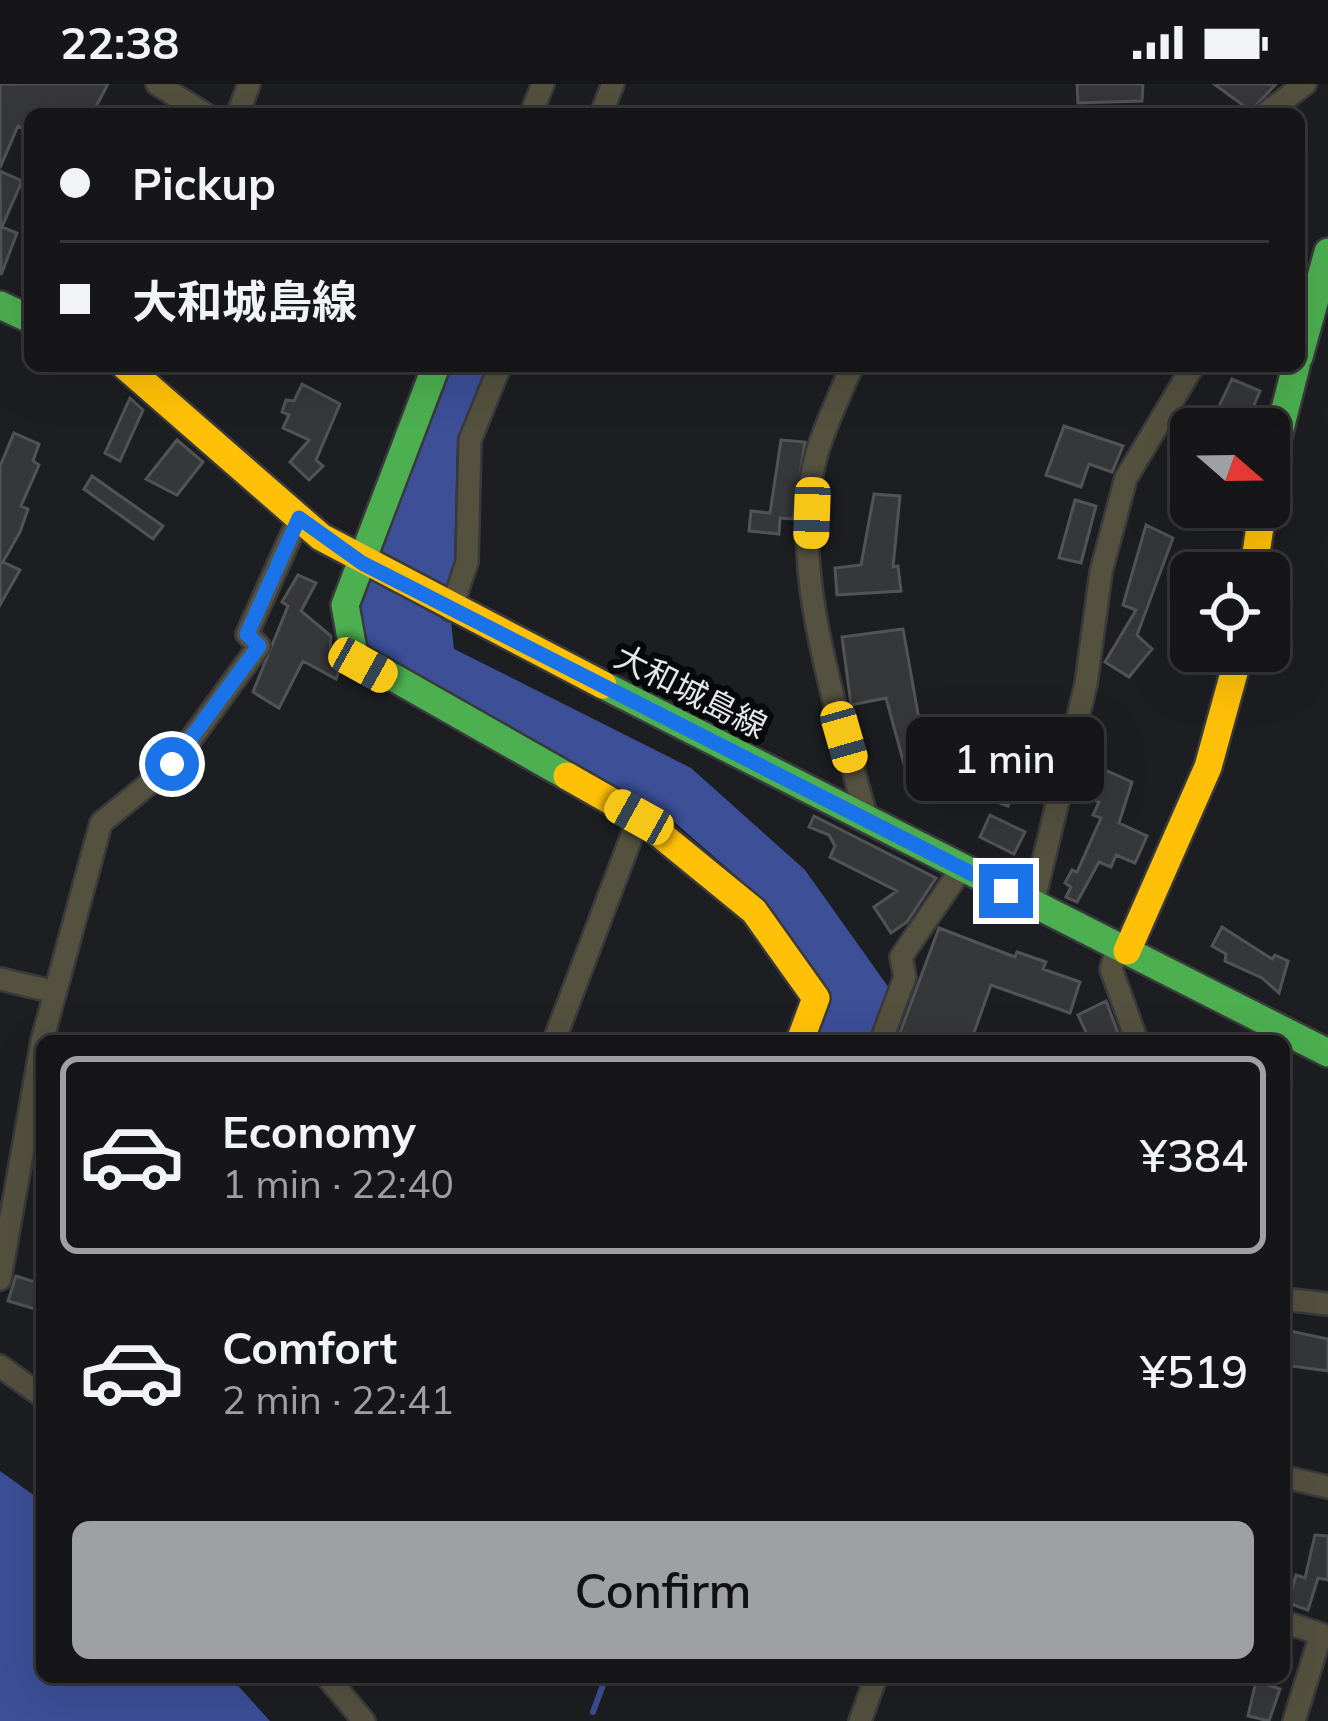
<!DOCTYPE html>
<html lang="en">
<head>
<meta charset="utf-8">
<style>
	:root { --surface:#161619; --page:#1f1f22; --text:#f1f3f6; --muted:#9e9fa2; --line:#353538; --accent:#9ea0a4 }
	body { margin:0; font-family:Mulish,"Noto Sans JP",sans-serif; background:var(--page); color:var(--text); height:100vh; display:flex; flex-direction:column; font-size:45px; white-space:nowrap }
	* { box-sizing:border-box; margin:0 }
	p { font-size:39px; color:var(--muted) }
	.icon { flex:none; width:66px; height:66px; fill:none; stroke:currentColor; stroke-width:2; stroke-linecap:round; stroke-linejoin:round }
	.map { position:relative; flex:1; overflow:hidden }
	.drawer { position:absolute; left:36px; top:951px; width:1254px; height:648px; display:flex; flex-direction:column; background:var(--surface); border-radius:18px; box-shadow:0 12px 48px #0002,0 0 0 3px var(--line) }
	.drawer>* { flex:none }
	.guide { position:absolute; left:24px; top:24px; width:1281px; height:264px; border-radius:18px; box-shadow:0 12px 48px #0002,0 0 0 3px var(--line); display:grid; align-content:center; height:264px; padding:0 36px; background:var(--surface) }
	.needle { width:78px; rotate:110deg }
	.fabs { position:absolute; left:1170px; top:324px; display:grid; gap:24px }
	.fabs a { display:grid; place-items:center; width:120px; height:120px; border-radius:18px; background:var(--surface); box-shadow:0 12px 48px #0002,0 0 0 3px var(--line); font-size:60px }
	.end { position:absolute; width:54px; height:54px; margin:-27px; border:15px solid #1a73e8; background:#fff; box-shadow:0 0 0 6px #fff }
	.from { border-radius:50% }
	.bubble { position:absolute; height:84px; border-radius:18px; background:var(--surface); box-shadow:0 12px 48px #0002,0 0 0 3px var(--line); font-size:39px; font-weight:600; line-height:84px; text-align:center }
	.car { position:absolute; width:36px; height:72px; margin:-36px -18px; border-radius:15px; box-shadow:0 0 9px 3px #0007; background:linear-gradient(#f5c518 24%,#345 0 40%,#f5c518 0 76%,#345 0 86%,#f5c518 0) }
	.guide b { display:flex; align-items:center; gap:42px; height:114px; font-size:45px }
	.guide b+b { border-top:3px solid var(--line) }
	.guide i { width:30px; height:30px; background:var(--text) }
	ul { padding:21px 0 0; list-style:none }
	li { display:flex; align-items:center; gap:36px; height:198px; margin:0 24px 18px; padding:0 12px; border:6px solid transparent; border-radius:18px }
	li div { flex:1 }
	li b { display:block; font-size:45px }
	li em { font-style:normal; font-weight:600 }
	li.active { border-color:var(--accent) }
	li>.icon { width:108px; height:108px; stroke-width:1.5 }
	.action { display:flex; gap:24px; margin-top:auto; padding:24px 36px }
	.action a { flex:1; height:138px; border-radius:18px; background:var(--accent); color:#111; font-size:48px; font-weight:600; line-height:138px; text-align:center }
	.status { display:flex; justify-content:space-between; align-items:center; height:84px; padding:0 60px; background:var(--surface); direction:ltr }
	.status svg { height:33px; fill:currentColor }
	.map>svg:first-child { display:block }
</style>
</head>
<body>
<div class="status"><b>22:38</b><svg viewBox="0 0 49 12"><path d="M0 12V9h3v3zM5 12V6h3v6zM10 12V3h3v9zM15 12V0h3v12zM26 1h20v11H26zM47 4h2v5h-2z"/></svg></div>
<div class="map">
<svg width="1328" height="1637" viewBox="0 0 1328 1637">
	<rect width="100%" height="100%" fill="#1d1e21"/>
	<!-- water -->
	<path fill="#3c4f97" d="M 447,282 L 486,282 L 457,355 L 454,478 L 447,501 L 454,565 L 691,684 L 805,786 L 889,904 L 869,957 L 814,957 L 831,909 L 764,816 L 658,724 L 388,587 C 374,572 362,562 360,540 C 357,492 427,335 447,282 Z
		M 0,1387 L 42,1417 L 42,1593 L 230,1593 L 270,1637 L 0,1637 Z"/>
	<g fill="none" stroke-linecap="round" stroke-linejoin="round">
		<!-- stream -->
		<path stroke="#3c4f97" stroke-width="6" d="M 593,1628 L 606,1593"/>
	</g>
	<!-- building -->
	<path fill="#363739" stroke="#525356" stroke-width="3" d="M 0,0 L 108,0 L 92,30 L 30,30 L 30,49 L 18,42 L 0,84 Z
		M 1077,0 L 1143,0 L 1142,17 L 1078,19 Z
		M 1214,0 L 1276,0 L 1251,27 Z
		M 0,87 L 22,97 L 2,143 L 17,149 L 1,191 Z
		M 1232,295 L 1260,307 L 1244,345 L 1208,345 Z
		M 302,300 L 340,320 L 316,376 L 323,382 L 309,396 L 290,378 L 309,356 L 283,344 L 289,331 L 282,328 L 286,316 L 294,317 Z
		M 130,314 L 143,326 L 120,377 L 105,369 Z
		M 1064,342 L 1123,362 L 1112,388 L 1089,380 L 1081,403 L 1046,391 Z
		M 14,349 L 39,360 L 33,377 L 39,381 L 21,422 L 28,425 L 20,448 L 3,478 L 20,486 L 0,521 L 0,382 Z
		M 177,356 L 203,378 L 177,411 L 146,395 Z
		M 781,356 L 805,358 L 793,435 L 780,434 L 779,450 L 749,447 L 751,427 L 770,429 Z
		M 92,392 L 163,442 L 153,455 L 84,405 Z
		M 874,410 L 900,412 L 893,483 L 898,482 L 901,507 L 837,511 L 835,484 L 861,481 Z
		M 1075,416 L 1096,422 L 1081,479 L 1059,474 Z
		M 1146,441 L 1173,454 L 1137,551 L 1152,565 L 1129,593 L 1105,578 L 1136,526 L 1123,521 Z
		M 298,491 L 316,499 L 301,527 L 331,552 L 330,572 L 340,584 L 336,595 L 303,577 L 279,624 L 253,608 L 288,522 L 282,518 Z
		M 903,545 L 926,675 L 904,680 L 886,614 L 851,621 L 842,553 Z
		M 1083,676 L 1132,698 L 1119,739 L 1147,752 L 1135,779 L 1116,771 L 1111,783 L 1099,778 L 1077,818 L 1066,813 L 1071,803 L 1065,799 L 1072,786 L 1077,788 L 1101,734 L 1093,731 L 1099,718 L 1075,708 Z
		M 957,681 L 1015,706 L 1008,722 L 949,700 Z
		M 990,731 L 1025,748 L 1014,770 L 980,753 Z
		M 814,732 L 936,794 L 907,838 L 891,849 L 874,823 L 897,807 L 830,773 L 835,762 L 829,751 L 809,743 Z
		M 1222,843 L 1272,875 L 1275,871 L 1288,877 L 1279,909 L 1262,894 L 1225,877 L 1226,870 L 1212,862 Z
		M 939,844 L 1015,873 L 1017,868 L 1046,878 L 1043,885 L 1080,898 L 1070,929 L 991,901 L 971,957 L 897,957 Z
		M 1106,917 L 1121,957 L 1090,957 L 1078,931 Z
		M 16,1192 L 42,1200 L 42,1227 L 8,1217 Z
		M 1290,1247 L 1328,1255 L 1328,1287 L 1284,1281 Z
		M 1315,1451 L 1328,1452 L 1328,1496 L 1318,1494 L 1308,1526 L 1288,1519 L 1296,1491 L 1305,1494 Z
		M 1256,1597 L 1280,1605 L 1269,1637 L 1248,1632 Z"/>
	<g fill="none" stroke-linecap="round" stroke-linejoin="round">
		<defs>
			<path id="street" d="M 157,0 L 205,30
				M 238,30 L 249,0
				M 531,30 L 543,0
				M 601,30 L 613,0
				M 1265,30 L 1305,0
				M 852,282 C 840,311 826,339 817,369 C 785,478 838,628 867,735
				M 451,526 L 467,478 L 470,356 L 500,282
				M 1033,820 L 1086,600 L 1101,488 L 1126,394 L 1193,282
				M 1118,862 L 1111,885 L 1137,957
				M 0,895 L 55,908
				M 42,957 L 101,739 L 173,680 L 259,562 L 247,550 L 299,434
				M 554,957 L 639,733
				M 881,957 L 905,893 L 901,873 L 962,784
				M 0,1195 L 42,957
				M 1284,1215 L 1328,1220
				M 0,1282 L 42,1312
				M 1284,1393 L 1328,1403
				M 1284,1538 L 1321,1550 L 1294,1637
				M 327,1593 L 364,1637
				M 860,1637 L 876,1593"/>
			<path id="fast" d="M 0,221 L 30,235
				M 1299,273 L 1328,168
				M 436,282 L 345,521 L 354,571 L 567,692
				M 1269,388 L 1296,282
				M 603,601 L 1328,969"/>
			<path id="slow" d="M 125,282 L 321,453 L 603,601
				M 1253,489 L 1263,423
				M 567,692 L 639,733 L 754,827 L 816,914 L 800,957
				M 1127,867 L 1208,683 L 1240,567"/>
		</defs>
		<!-- street casing -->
		<use href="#street" stroke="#3a3a3c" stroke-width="26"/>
		<!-- fast casing -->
		<use href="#fast" stroke="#3a3a3c" stroke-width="32"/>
		<!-- slow casing -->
		<use href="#slow" stroke="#3a3a3c" stroke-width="32"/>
		<!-- street -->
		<use href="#street" stroke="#54513f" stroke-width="21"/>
		<!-- fast -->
		<use href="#fast" stroke="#4caf50" stroke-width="27"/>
		<!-- slow -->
		<use href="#slow" stroke="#ffc107" stroke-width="27"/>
	</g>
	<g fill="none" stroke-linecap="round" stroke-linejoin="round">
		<!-- route -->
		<path stroke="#1a73e8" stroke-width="15" d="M 172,680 L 259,562 L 247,550 L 299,434 L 362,479 L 1006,807"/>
	</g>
	<g text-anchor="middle" stroke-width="12" stroke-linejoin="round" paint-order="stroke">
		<!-- street labels -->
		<g font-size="33" fill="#e4e6ea" stroke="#07080a">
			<text transform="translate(691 607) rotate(27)" y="12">大和城島線</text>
		</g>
	</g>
</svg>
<div class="fabs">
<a><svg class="needle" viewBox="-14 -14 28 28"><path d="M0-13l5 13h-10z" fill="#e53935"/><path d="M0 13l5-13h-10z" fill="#9e9fa2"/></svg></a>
<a><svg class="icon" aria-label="locate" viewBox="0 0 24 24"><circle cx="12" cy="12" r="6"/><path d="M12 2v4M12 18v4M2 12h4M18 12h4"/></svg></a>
</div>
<i class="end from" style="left:172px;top:680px"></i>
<i class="end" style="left:1006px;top:807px"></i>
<div class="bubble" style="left:906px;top:633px;width:198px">1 min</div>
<i class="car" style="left:812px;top:429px;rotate:182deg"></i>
<i class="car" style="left:363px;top:581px;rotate:119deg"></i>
<i class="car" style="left:844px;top:653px;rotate:164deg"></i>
<i class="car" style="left:639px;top:733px;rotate:299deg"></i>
<div class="guide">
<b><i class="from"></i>Pickup</b>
<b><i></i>大和城島線</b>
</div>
<section class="drawer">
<ul>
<li class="active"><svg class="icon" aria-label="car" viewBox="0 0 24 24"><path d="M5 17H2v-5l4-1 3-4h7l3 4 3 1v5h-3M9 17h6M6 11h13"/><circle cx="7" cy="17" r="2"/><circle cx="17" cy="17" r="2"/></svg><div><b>Economy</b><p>1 min · 22:40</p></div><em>¥384</em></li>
<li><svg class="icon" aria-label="car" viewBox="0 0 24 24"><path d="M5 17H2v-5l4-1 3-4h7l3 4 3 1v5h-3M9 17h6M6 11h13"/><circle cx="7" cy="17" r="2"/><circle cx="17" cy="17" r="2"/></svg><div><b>Comfort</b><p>2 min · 22:41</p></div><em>¥519</em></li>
</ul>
<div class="action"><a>Confirm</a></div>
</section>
</div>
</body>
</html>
